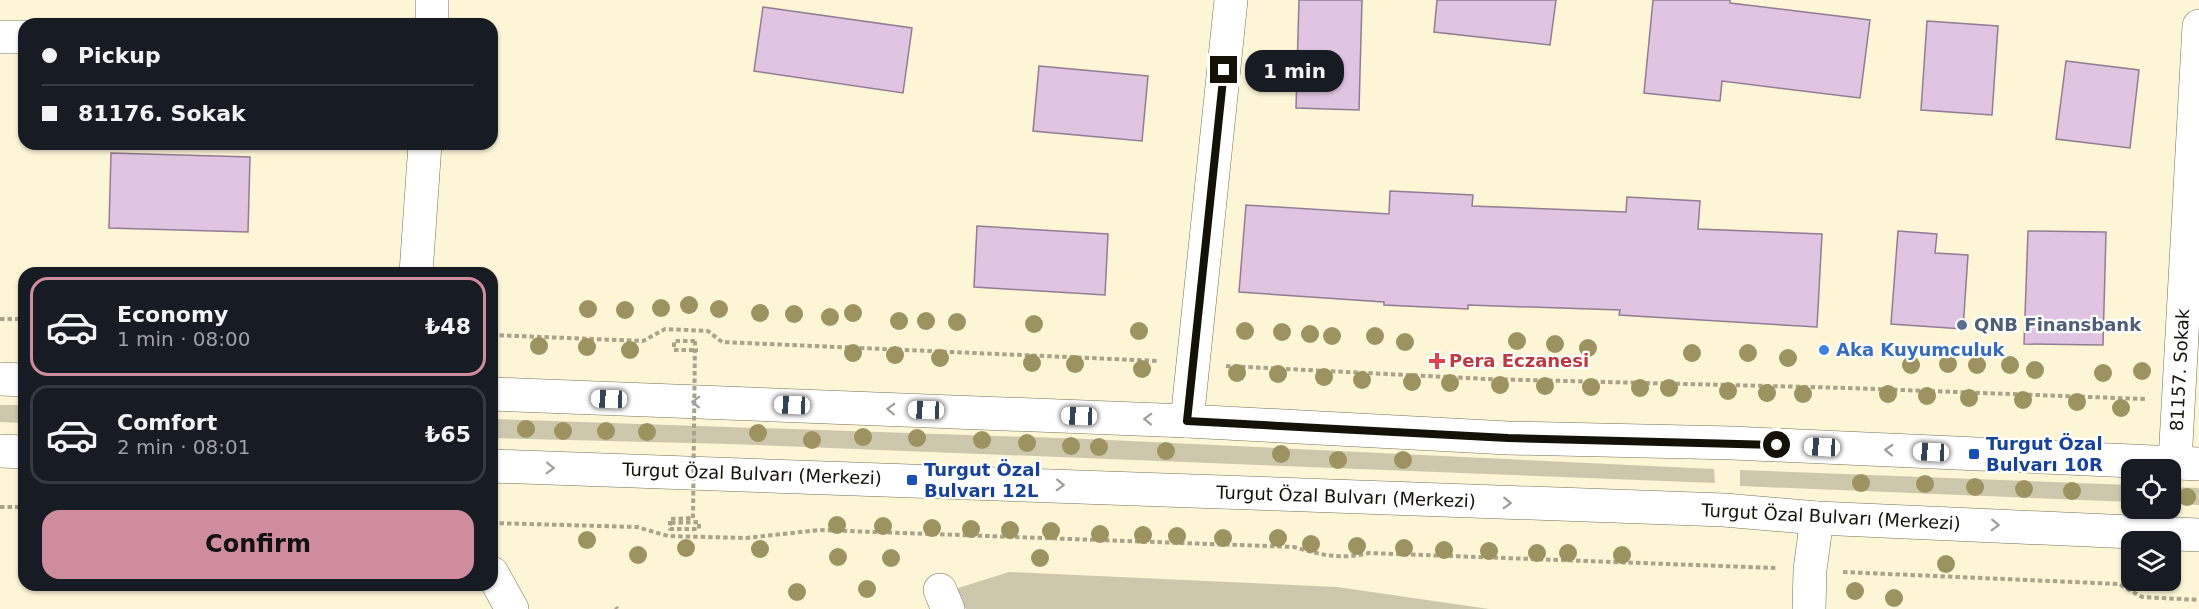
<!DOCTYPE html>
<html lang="en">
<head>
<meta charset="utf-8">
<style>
	:root { --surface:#171b24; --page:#242831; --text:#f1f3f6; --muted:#9ea1a6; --line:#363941; --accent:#cf8c9d }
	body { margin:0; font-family:"DejaVu Sans",sans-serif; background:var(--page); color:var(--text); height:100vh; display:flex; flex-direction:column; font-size:22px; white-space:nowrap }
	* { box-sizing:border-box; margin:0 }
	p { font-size:20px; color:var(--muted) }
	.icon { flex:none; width:33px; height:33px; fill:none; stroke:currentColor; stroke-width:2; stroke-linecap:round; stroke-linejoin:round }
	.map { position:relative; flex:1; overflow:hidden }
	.details { position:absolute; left:18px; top:267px; width:480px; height:324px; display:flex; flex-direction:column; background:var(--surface); border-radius:18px; box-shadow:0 2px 4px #0004 }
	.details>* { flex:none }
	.hud { position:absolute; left:18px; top:18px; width:480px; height:132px; border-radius:18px; box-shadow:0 2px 4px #0004; display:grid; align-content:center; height:132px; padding:0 24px; background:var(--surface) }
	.tools { position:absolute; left:2121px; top:459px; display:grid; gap:12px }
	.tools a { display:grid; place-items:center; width:60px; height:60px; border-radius:12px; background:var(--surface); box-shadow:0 2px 4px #0004; font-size:30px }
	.end { position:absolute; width:27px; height:27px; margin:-14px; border:8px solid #141207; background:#fff; box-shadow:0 0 0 3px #fff }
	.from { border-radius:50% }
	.bubble { position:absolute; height:42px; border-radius:18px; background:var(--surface); box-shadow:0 2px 4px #0004; font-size:20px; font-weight:600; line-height:42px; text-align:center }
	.car { position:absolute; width:18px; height:36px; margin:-18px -9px; border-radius:8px; box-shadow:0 0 4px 2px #0007; background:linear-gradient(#fff 24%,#345 0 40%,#fff 0 76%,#345 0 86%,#fff 0) }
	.hud b { display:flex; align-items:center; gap:21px; height:57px; font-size:22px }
	.hud b+b { border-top:2px solid var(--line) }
	.hud i { width:15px; height:15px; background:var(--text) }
	ul { padding:10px 0 0; list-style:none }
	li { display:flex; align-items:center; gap:18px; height:99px; margin:0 12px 9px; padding:0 12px; border:3px solid var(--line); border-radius:18px }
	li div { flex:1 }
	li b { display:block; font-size:22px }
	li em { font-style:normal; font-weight:600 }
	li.active { border-color:var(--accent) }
	li>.icon { width:54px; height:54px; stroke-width:1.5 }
	.primary-button { display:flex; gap:12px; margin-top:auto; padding:12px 24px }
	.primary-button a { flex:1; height:69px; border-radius:18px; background:var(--accent); color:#111; font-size:24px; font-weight:600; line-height:69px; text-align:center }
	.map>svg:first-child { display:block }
</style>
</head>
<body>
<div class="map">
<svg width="2199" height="609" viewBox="0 0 2199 609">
	<rect width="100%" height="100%" fill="#fcf5d6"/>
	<!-- green -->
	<path fill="#cdc7ae" d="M 0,405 L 24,405 L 24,423 L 0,422 Z
		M 492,419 L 1087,439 L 1714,469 L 1715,483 L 730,444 L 492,438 Z
		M 1740,470 L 2131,485 L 2131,502 L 1740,486 Z
		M 2171,487 L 2199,488 L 2199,505 L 2171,504 Z
		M 1009,572 L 1337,587 L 1489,609 L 966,609 L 955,589 Z"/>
	<!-- building -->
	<path fill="#e1c4e1" stroke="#927c93" stroke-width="1.5" d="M 1299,0 L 1362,0 L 1359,110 L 1296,108 Z
		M 1437,0 L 1556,0 L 1550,45 L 1434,32 Z
		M 1653,0 L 1730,0 L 1730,3 L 1870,20 L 1860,98 L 1722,81 L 1720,101 L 1644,93 Z
		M 763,7 L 912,28 L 903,93 L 754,71 Z
		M 1927,21 L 1998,26 L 1992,115 L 1921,110 Z
		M 2066,61 L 2139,70 L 2130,148 L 2056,139 Z
		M 1039,66 L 1148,76 L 1142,141 L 1033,131 Z
		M 111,153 L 250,157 L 248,232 L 109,228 Z
		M 1390,191 L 1473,195 L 1472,206 L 1626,212 L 1627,197 L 1700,201 L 1698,229 L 1822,234 L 1817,327 L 1619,315 L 1620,310 L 1468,305 L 1468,309 L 1384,305 L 1384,302 L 1239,292 L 1246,205 L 1389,214 Z
		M 977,226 L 1108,234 L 1105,295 L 974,287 Z
		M 1898,231 L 1937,234 L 1935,253 L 1968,255 L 1963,329 L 1891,324 Z
		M 2028,231 L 2106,232 L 2103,345 L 2024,344 Z"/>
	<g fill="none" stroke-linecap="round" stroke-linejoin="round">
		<defs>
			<path id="minor" d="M 432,24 L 432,0
				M 0,37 L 24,37
				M 416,273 L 425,144
				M 1187,421 L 1231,0
				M 2175,462 L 2199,26
				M 492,573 L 512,609
				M 940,590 L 948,609
				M 1809,609 L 1810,570 L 1817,518"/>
			<path id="major" d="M 0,379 L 24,380
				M 492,394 L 1187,421 L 1508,438 L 1732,443 L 2199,464
				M 0,451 L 24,452
				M 492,466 L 1724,510 L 1817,518 L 2199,535"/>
		</defs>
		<!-- minor casing -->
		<use href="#minor" stroke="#767054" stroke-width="34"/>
		<!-- major casing -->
		<use href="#major" stroke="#767054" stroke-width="34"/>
		<!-- path -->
		<path stroke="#a9a38c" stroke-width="4" stroke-dasharray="4.5 3" stroke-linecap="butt" d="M 0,319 L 24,319
			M 492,335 L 643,341 L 665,329 L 708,331 L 722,342 L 1159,361
			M 695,341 L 674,341 L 674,350 L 698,350
			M 1226,366 L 1487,379 L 1848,388 L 2145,399
			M 0,507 L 24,507
			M 492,523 L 637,527 L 668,536 L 746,538 L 819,530 L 1294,547 C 1322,555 1340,560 1369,553 L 1776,568
			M 671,523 L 699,522 L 699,529 L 670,529 L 670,519 L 693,518
			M 1843,572 L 2119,584 L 2142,597 L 2199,600
			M 616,607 L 617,609"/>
		<!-- minor -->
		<use href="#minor" stroke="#fff" stroke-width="33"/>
		<!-- major -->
		<use href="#major" stroke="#fff" stroke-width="33"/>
		<!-- path-bridge -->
		<path stroke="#a9a38c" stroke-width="4" stroke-dasharray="4.5 3" stroke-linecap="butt" d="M 693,518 L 695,341"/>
	</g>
	<!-- trees -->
	<g fill="#9d9360">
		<circle cx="689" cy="305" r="9"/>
		<circle cx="661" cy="308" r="9"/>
		<circle cx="588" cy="309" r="9"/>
		<circle cx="719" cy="309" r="9"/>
		<circle cx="625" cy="310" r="9"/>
		<circle cx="760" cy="313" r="9"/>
		<circle cx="853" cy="313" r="9"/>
		<circle cx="794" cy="314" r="9"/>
		<circle cx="830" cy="317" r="9"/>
		<circle cx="899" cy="321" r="9"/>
		<circle cx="926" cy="321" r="9"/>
		<circle cx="957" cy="322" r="9"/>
		<circle cx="1034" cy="324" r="9"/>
		<circle cx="1139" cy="331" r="9"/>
		<circle cx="1245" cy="331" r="9"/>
		<circle cx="1282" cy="332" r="9"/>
		<circle cx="1310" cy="334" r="9"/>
		<circle cx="1332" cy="336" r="9"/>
		<circle cx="1375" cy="336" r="9"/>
		<circle cx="1517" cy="341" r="9"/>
		<circle cx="1405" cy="342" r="9"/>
		<circle cx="1555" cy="344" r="9"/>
		<circle cx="539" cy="346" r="9"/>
		<circle cx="587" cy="347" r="9"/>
		<circle cx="1588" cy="348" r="9"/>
		<circle cx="630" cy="350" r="9"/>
		<circle cx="853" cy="353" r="9"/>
		<circle cx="1692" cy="353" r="9"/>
		<circle cx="1748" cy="353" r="9"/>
		<circle cx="895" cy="355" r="9"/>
		<circle cx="940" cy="358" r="9"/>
		<circle cx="1788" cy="358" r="9"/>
		<circle cx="1032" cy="363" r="9"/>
		<circle cx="1075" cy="364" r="9"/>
		<circle cx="1948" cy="364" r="9"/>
		<circle cx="1911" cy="365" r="9"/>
		<circle cx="1977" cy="365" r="9"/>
		<circle cx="2010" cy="365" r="9"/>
		<circle cx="1142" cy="369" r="9"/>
		<circle cx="2035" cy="370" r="9"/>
		<circle cx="2142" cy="371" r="9"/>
		<circle cx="1237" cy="373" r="9"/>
		<circle cx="2103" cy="373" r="9"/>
		<circle cx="1278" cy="374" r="9"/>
		<circle cx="1324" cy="377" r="9"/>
		<circle cx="1362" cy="380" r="9"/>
		<circle cx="1412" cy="382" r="9"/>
		<circle cx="1450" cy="383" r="9"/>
		<circle cx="1500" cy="385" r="9"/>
		<circle cx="1545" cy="386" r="9"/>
		<circle cx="1591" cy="387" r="9"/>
		<circle cx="1640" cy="388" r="9"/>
		<circle cx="1669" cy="388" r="9"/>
		<circle cx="1728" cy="391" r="9"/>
		<circle cx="1767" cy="393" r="9"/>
		<circle cx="1803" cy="394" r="9"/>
		<circle cx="1888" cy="394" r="9"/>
		<circle cx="1927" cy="396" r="9"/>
		<circle cx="1969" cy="398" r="9"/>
		<circle cx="2023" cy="400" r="9"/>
		<circle cx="2077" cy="402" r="9"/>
		<circle cx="2121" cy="408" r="9"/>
		<circle cx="526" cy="429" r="9"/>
		<circle cx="563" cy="431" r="9"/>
		<circle cx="606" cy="431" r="9"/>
		<circle cx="647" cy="432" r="9"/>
		<circle cx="758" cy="433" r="9"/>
		<circle cx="863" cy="437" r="9"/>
		<circle cx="917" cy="438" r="9"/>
		<circle cx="812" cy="440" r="9"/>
		<circle cx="982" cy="440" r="9"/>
		<circle cx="1027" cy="443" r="9"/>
		<circle cx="1071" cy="446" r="9"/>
		<circle cx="1099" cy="447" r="9"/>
		<circle cx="1166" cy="451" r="9"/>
		<circle cx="1281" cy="454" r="9"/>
		<circle cx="1338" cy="460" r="9"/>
		<circle cx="1403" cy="460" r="9"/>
		<circle cx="1861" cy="483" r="9"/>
		<circle cx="1925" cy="484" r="9"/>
		<circle cx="1975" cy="487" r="9"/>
		<circle cx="2024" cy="489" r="9"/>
		<circle cx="2072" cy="491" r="9"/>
		<circle cx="2187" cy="497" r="9"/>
		<circle cx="837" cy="525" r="9"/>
		<circle cx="883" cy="526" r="9"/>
		<circle cx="932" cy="528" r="9"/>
		<circle cx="971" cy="529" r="9"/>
		<circle cx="1010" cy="530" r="9"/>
		<circle cx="1051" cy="531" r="9"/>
		<circle cx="1100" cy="534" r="9"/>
		<circle cx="1143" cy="535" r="9"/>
		<circle cx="1177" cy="536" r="9"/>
		<circle cx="1223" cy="538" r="9"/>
		<circle cx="1278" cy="538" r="9"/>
		<circle cx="587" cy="540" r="9"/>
		<circle cx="1311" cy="544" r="9"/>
		<circle cx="1357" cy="546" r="9"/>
		<circle cx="686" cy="548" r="9"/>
		<circle cx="1404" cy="548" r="9"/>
		<circle cx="760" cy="549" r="9"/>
		<circle cx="1444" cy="550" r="9"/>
		<circle cx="1489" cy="551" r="9"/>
		<circle cx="1537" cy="553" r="9"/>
		<circle cx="1568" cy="553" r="9"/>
		<circle cx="638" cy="555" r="9"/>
		<circle cx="1622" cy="555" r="9"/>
		<circle cx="838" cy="557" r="9"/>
		<circle cx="891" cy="558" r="9"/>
		<circle cx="1040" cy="558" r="9"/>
		<circle cx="1946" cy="564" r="9"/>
		<circle cx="867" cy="589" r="9"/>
		<circle cx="1855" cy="591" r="9"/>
		<circle cx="797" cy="592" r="9"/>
		<circle cx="1894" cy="598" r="9"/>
	</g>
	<!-- one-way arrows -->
	<defs><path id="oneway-chevron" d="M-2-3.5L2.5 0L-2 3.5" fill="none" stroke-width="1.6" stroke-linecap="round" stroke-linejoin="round" transform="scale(1.5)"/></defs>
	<g stroke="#a1a09c">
		<use href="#oneway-chevron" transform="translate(696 402) rotate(-178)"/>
		<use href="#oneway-chevron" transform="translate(891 409) rotate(-178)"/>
		<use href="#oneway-chevron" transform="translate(1148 419) rotate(-178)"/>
		<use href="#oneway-chevron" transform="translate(1889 450) rotate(-177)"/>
		<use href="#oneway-chevron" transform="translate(550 468) rotate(2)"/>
		<use href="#oneway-chevron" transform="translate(1060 485) rotate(2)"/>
		<use href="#oneway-chevron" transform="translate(1507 503) rotate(2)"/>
		<use href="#oneway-chevron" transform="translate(1995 525) rotate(2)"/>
	</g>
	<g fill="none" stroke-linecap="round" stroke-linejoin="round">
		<!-- route -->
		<path stroke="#141207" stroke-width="8" d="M 1224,70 L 1187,421 L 1508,438 L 1777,445"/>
	</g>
	<!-- markers -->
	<circle fill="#5c6f8a" stroke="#fff" stroke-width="2" cx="1962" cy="325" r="6"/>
	<circle fill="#3f7fe0" stroke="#fff" stroke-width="2" cx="1824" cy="350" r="6"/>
	<path fill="#e0444e" stroke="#fff" stroke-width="2" d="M1434 352h6v6h6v6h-6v6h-6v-6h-6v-6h6z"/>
	<g fill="#1a4fb4" stroke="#fff" stroke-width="2">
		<rect x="1968" y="448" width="12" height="12" rx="3"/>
		<rect x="906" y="474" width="12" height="12" rx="3"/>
	</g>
	<g text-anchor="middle" stroke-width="4.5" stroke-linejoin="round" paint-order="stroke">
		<!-- service labels -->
		<g font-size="18" font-weight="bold" fill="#4e5e75" stroke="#fff" text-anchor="start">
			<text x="1974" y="331">QNB Finansbank</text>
		</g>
		<!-- shop labels -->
		<g font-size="18" font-weight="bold" fill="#366cbe" stroke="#fff" text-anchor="start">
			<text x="1836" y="356">Aka Kuyumculuk</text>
		</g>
		<!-- health labels -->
		<g font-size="18" font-weight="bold" fill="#be3a42" stroke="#fff" text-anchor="start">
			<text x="1449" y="367">Pera Eczanesi</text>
		</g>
		<!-- street labels -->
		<g font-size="18" fill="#141207" stroke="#fff">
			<text transform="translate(2180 370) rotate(-87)" y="6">81157. Sokak</text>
			<text transform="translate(752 474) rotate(2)" y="6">Turgut Özal Bulvarı (Merkezi)</text>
			<text transform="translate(1346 497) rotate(2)" y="6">Turgut Özal Bulvarı (Merkezi)</text>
			<text transform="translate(1831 517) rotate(3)" y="6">Turgut Özal Bulvarı (Merkezi)</text>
		</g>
		<!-- transit labels -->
		<g font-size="18" font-weight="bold" fill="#164399" stroke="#fff" text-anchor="start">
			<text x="1986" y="450">Turgut Özal<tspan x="1986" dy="21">Bulvarı 10R</tspan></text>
			<text x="924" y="476">Turgut Özal<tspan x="924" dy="21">Bulvarı 12L</tspan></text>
		</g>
	</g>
</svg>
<div class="tools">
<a><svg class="icon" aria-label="locate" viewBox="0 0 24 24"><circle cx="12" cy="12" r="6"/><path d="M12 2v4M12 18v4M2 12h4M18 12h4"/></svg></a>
<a><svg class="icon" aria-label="layers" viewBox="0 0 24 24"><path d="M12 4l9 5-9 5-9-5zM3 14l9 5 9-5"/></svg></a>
</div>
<i class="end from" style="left:1777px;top:445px"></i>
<i class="end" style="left:1224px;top:70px"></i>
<div class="bubble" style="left:1245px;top:50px;width:99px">1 min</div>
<i class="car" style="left:609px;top:399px;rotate:272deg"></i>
<i class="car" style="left:792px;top:405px;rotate:272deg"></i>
<i class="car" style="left:926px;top:410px;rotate:272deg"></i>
<i class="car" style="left:1079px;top:416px;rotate:272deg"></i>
<i class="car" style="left:1822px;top:447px;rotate:273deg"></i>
<i class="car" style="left:1931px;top:452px;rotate:273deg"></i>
<div class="hud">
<b><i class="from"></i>Pickup</b>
<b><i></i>81176. Sokak</b>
</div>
<section class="details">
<ul>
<li class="active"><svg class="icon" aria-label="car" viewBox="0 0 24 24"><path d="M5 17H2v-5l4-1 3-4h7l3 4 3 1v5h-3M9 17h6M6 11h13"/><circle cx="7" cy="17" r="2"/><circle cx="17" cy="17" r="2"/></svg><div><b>Economy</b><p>1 min · 08:00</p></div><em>₺48</em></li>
<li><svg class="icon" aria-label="car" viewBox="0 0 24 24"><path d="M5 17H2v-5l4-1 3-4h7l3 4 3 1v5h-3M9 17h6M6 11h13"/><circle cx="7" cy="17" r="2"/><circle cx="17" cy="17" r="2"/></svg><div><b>Comfort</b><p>2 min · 08:01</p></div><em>₺65</em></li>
</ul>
<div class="primary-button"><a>Confirm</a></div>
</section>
</div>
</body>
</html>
